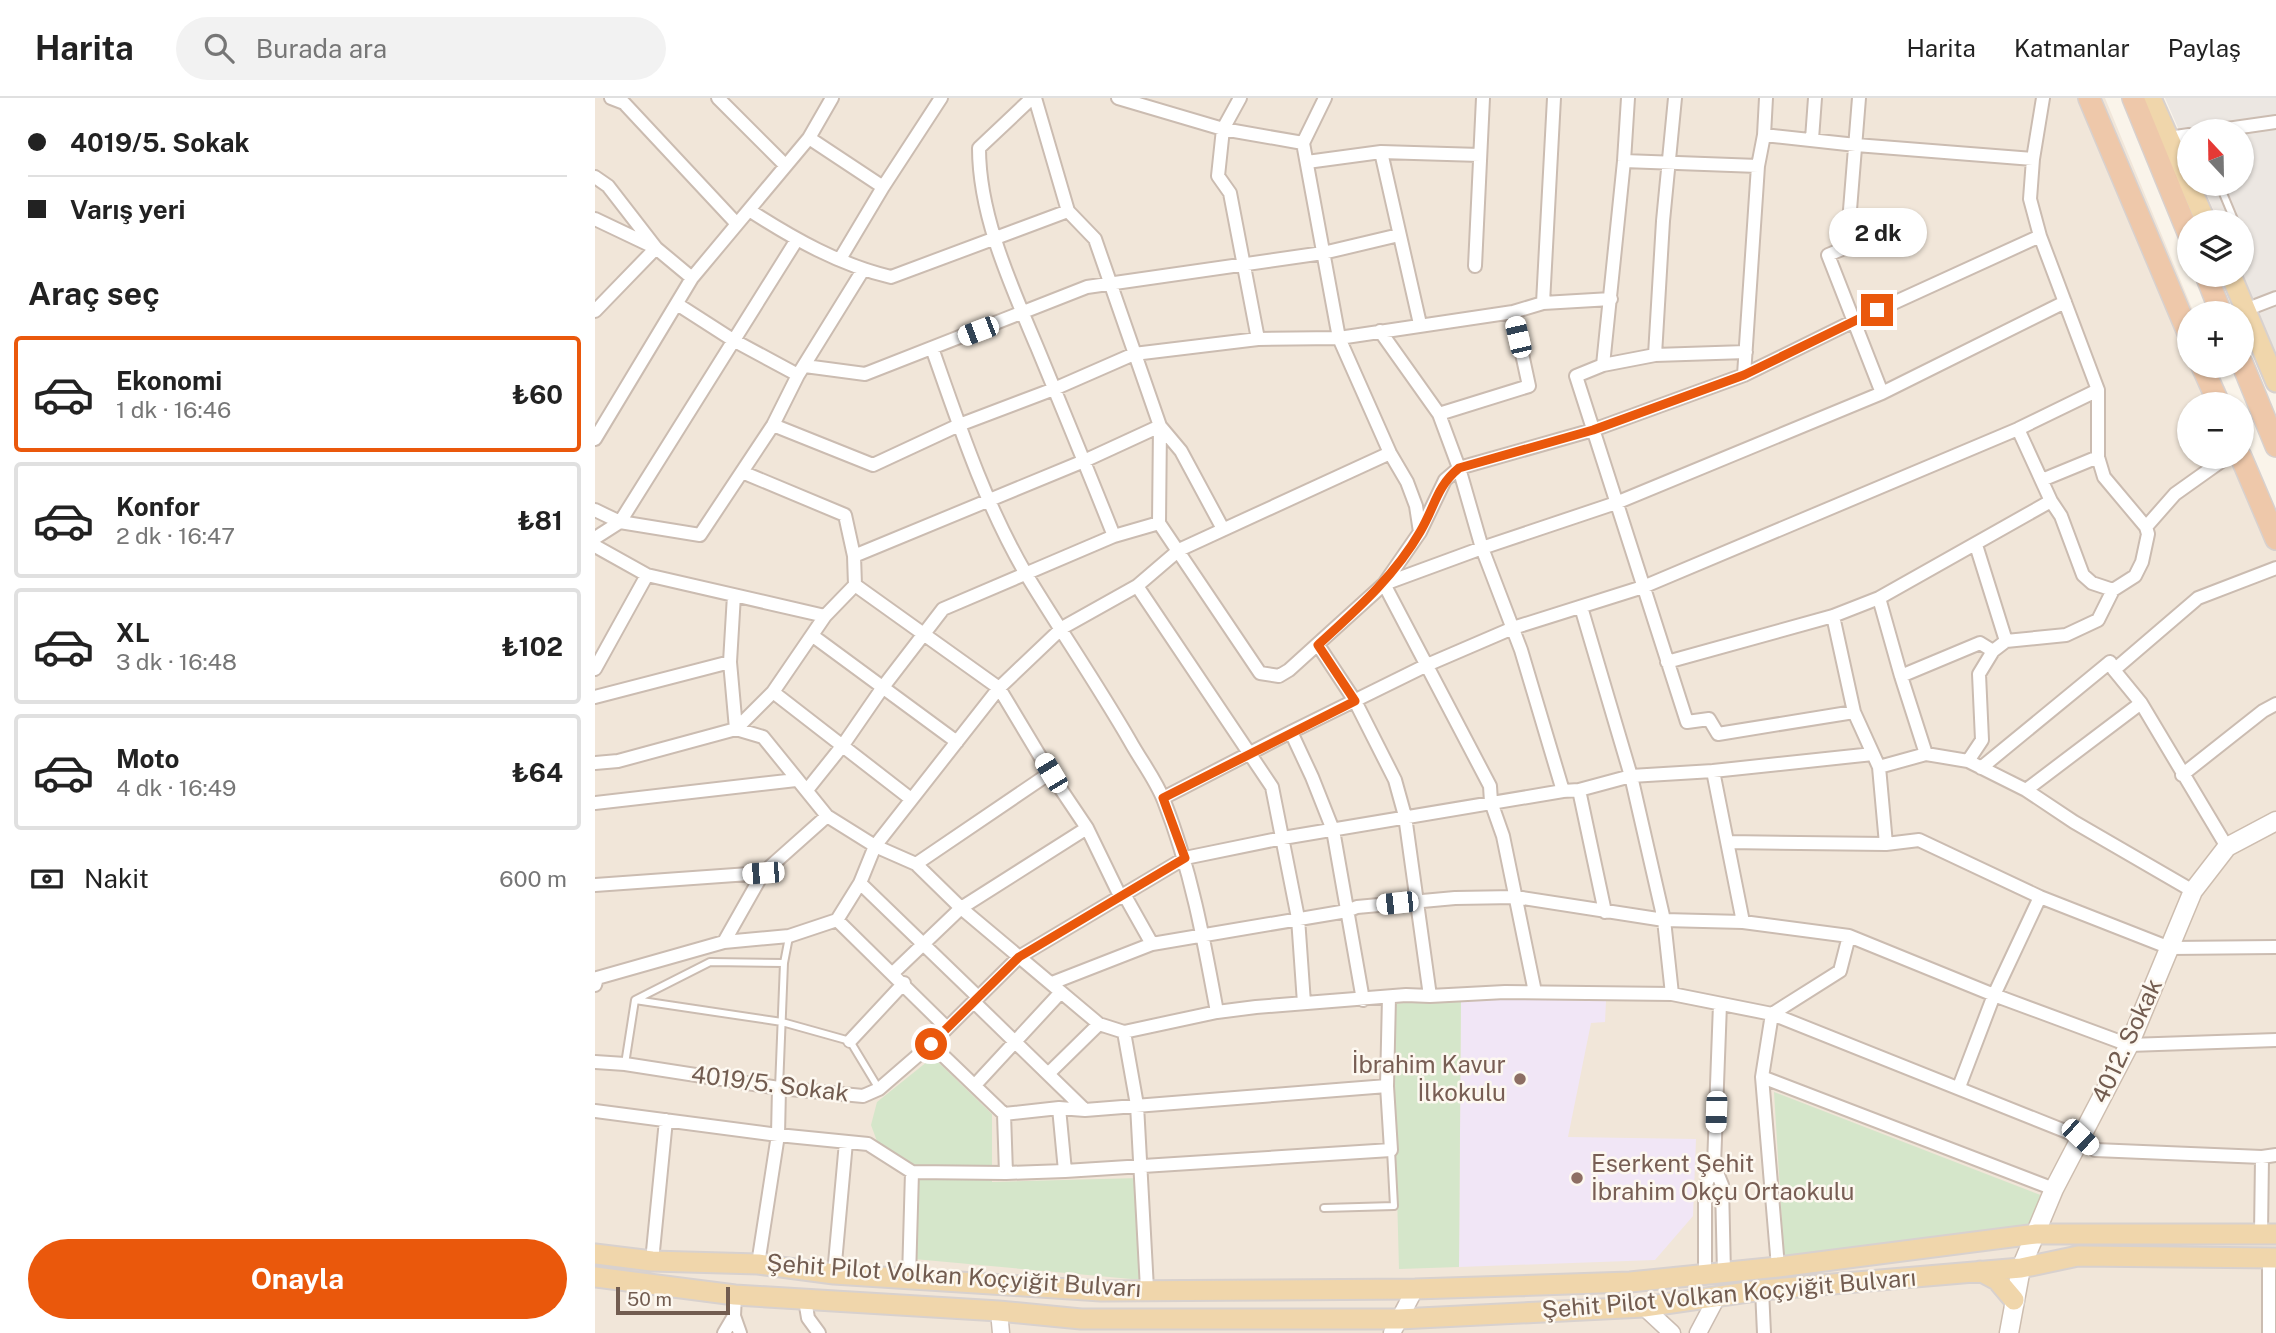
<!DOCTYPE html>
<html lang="tr">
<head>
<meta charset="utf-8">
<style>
	:root { --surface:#fff; --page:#f2f2f2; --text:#222; --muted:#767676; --line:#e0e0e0; --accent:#ea580c }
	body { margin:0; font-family:"Public Sans",sans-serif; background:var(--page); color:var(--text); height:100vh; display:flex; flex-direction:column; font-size:26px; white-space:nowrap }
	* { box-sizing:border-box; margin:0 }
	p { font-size:23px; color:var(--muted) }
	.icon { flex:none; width:38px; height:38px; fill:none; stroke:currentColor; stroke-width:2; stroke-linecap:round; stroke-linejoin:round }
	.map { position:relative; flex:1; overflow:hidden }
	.details { display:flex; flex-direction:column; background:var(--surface); width:595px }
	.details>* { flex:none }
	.banner { display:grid; align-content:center; height:154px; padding:0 28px; background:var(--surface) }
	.needle { width:46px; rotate:338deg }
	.buttons { position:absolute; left:1582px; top:21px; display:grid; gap:14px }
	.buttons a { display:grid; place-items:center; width:77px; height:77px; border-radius:50%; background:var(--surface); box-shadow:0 2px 5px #0004; font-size:35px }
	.scale { position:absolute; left:21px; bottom:18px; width:114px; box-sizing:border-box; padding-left:7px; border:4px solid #725c50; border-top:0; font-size:19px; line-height:24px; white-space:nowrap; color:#725c50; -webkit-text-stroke:5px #fdf8f0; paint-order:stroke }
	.end { position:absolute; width:32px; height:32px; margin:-16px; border:9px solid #ea580c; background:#fff; box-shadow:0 0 0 4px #fff }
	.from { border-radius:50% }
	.bubble { position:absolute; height:49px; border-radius:24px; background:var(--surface); box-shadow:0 2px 5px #0004; font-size:23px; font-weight:700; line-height:49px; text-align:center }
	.car { position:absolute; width:21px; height:42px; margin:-21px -10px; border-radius:9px; box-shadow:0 0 5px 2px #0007; background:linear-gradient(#fff 24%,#345 0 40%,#fff 0 76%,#345 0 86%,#fff 0) }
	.banner b { display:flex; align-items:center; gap:24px; height:66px; font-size:26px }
	.banner b+b { border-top:2px solid var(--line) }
	.banner i { width:18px; height:18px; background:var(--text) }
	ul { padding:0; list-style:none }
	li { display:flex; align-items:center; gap:21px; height:116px; margin:0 14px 10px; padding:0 14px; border:4px solid var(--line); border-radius:7px }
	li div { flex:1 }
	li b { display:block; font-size:26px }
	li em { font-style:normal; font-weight:700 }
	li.current { border-color:var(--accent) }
	li>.icon { width:63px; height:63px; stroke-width:1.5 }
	h2 { padding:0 28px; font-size:32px; line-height:84px }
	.pay { display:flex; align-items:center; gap:18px; height:77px; padding:0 28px; font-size:26px }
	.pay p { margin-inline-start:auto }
	.button { display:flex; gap:14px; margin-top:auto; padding:14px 28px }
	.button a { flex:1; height:80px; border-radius:42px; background:var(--accent); color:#fff; font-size:28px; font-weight:700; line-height:80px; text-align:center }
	header { display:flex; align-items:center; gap:42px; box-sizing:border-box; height:98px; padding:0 35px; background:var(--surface); border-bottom:2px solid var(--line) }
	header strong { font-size:33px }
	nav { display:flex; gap:38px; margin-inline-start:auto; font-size:24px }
	.search { width:490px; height:63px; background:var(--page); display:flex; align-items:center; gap:18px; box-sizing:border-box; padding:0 24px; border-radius:38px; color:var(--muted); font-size:26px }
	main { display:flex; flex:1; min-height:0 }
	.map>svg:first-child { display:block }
</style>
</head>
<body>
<header>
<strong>Harita</strong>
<div class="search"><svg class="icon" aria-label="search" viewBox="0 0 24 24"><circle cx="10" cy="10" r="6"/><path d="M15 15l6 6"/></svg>Burada ara</div>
<nav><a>Harita</a><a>Katmanlar</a><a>Paylaş</a></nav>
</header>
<main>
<section class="details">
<div class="banner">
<b><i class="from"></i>4019/5. Sokak</b>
<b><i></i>Varış yeri</b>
</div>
<h2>Araç seç</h2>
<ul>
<li class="current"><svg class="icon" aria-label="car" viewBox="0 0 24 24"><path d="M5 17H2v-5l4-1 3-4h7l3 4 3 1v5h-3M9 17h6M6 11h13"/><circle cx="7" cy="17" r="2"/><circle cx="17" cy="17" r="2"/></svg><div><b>Ekonomi</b><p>1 dk · 16:46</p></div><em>₺60</em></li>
<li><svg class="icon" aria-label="car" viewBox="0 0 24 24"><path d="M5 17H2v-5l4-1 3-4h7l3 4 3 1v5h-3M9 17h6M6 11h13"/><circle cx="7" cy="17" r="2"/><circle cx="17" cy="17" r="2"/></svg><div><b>Konfor</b><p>2 dk · 16:47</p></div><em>₺81</em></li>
<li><svg class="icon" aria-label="car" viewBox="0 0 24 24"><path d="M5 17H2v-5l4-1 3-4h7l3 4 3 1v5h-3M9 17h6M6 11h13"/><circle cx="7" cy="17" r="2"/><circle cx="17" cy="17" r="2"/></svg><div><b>XL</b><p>3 dk · 16:48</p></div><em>₺102</em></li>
<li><svg class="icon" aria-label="car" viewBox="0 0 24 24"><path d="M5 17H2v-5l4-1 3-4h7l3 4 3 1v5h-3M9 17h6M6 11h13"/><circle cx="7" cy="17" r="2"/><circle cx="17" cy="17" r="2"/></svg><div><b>Moto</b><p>4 dk · 16:49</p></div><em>₺64</em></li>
</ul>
<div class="pay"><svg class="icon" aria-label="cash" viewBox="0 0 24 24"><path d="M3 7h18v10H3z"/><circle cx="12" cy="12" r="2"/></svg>Nakit<p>600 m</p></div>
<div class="button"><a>Onayla</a></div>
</section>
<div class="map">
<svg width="1681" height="1235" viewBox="0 0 1681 1235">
	<rect width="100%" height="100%" fill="#faf4ea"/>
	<!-- residential -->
	<path fill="#f1e6d9" d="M 0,0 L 1510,0 L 1599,215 L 1594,215 L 1594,268 L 1621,268 L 1637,306 L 1594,306 L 1594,359 L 1647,359 L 1647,331 L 1681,414 L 1681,1235 L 0,1235 Z"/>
	<!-- industrial -->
	<path fill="#ece7e2" d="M 1570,0 L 1681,0 L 1681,261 L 1646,177 L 1647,124 L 1624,124 L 1607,86 L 1647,86 L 1647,33 L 1594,33 L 1594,55 Z"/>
	<!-- education -->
	<path fill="#f1e6f6" d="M 866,900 L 1011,903 L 1010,924 L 996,925 L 973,1039 L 1101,1041 L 1098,1118 L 1060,1162 L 864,1169 Z"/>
	<!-- green -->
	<path fill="#d5e6ca" d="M 866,900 L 864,1169 L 804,1171 L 797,906 Z
		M 338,959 L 397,1016 L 397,1084 L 544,1080 L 547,1182 L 319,1161 L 323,1077 L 308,1060 L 286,1054 L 276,1027 L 282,1004 Z
		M 1179,994 L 1448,1098 L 1438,1126 L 1189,1158 Z"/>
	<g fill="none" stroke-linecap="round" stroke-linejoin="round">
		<defs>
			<path id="service" d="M 1620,86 L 1625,88 L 1640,124
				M 40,902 L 187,924 L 255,943 L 284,991
				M 30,966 L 40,902 L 115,864 L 189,865
				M 184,990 L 189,865 L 194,839
				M 729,1110 L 799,1108 L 796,1052"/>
			<path id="minor" d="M 16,0 L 29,5 L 142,126
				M 123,0 L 190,67
				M 437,0 L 384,50 C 384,118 416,187 442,249 C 468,312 494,375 519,438
				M 440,0 L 473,113 L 500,141 L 565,328 L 586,353 L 628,431
				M 523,0 L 628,31 L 708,45 L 744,240 L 795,355 L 812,384 L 821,408 L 825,434
				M 645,0 L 628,31 L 623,78 L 635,95 L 663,241
				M 1033,0 L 1029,63 L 1008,267 L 981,278 L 1092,624 L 1114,621 L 1123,636 L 1259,614 L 1284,669 L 1291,746 L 1324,742 L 1445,799 L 1575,850 L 1681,849
				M 1264,0 L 1252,149 L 1233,157 L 1287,295
				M 1448,0 L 1438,61 L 1435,101 L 1445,138 L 1503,292 L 1503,359 L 1509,379 L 1551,429
				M 1618,33 L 1681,24
				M 1169,37 L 1171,0
				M 214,40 L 288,89
				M 1574,40 L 1594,37
				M 1217,41 L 1220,0
				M 708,45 L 730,0
				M 786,54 L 825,226
				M 1029,63 L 1163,68
				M 712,64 L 786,54 L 885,57
				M 0,79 L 13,88 L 61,150 L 0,213
				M 154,112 C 199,141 245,167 296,179 L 473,113
				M 0,121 L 61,150 L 97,180
				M 245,161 L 288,89 L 346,0
				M 880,168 L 888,0
				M 948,205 L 959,0
				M 82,206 L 138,242 L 203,277
				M 1650,212 L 1681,200
				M 785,233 L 844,316 L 864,370 L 887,450 L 926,552 L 968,693 L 984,692 L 1010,814
				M 337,250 C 364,327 390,406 431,476 C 465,532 502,586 535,643 C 546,663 561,682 569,703 C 596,771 609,843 622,914
				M 1060,257 L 1068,123 L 1080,0
				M 1008,267 L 1060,257 L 1151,254
				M 210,268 L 270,276 L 492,189 L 728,155 L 804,137
				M 1149,277 L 1163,68 L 1169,37 L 1261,47 L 1438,61
				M 844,316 L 934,288 L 918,214
				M 178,327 L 278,367 L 364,327 L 459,291 L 539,256 L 663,241 L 744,240 L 918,214 L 948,205 L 1016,201
				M 0,341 L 97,180 L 214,40 L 237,0
				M 1447,382 L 1503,359
				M 1456,403 L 1466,418 L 1488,477 L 1497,485 L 1518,492
				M 0,412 L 25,424 L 105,437 L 178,327 L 203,277 L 268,172
				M 0,440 L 25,424 L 201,143
				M 1381,447 L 1411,543
				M 0,448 L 52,477 L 230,518
				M 259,458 L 489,363 L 565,328 L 564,425 L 665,575 L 684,578 L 694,572 L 789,486 L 825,434 L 850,382 L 864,370 L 998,332 L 1149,277 L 1259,223 L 1445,138
				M 260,487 L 404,590 L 455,675 L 492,730 L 526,800 L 530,798 L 557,846 L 752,813 L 762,809 L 860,800 L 921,799 L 1069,822 L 1148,824 L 1254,838 L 1399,897 L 1534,947 L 1681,942
				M 542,488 L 677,689 L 703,820 L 709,905
				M 139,497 L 135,564 L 141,631 L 168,639 L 232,718 L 280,748 L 321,766 L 366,810 L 504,926 L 529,934 L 622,914 L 661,909 L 811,897 L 835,898 L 910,894 L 1077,896 L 1177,916 L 1485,1039 L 1500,1052 L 1667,1059 L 1681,1057
				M 1284,500 L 1306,578
				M 986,509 L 1036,678 L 1069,822 L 1077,896
				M 1238,518 L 1259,614
				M 218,538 L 362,644
				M 723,547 L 760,603 L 800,682 L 810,718 L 835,898
				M 1072,564 L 1238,518 L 1284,500 L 1456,403 L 1423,331
				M 0,571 L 52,477
				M 1519,572 L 1603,500 L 1681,470
				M 178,594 L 316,701
				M 0,599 L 135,564
				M 696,634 L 717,679 L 738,732 L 768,902
				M 1331,656 L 1373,663 L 1431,692 L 1479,724 L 1598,793
				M 1373,663 L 1387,642 L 1384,576 L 1398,553 L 1411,543 L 1471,537 L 1503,522 L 1518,492 L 1540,478 L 1547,464 L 1553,436 L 1551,429 L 1580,396 L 1632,359
				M 0,665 L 23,663 L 141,631 L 178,594 L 230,518 L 260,487 L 259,458 L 250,417 L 147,374
				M 1284,669 L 1331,656 L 1306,578 L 1385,545 L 1398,553
				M 1386,670 L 1515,564 L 1519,572 L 1546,605 L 1632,749
				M 1118,673 L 1148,824
				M 1587,677 L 1668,613 L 1681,606
				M 212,692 L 248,647 L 288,589 L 348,511 L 519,438 L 564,425
				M 984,692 L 1036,678 L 1118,673 L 1278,656
				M 1431,692 L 1546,605
				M 568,700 L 696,634 L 832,567 L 918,530 L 1048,489 L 1423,331 L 1503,292
				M 0,705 L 201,682
				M 1132,744 L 1291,746
				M 321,766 L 455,675
				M 265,785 L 383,899
				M 0,787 L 168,775
				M 242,822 L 352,930
				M 1254,838 L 1245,873 L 1177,916 L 1167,979 L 1459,1091
				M 129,844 L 168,775 L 232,718
				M 298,875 L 366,810 L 492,730
				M 457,885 L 557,846
				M 0,887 L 2,880 L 129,844 L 194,838 L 242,822 L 265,785 L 280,748 L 404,590 L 467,530 L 542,488 L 584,452 L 795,355
				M 940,894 L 908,738 L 896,704 L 895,688 L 789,486 L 887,450 L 1021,405 L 1287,295 L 1470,204
				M 379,904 L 490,1012 L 792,988
				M 529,934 L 542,1007 L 552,1191
				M 255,943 L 309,885
				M 336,946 L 409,1016 L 464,1010 L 490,1012
				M 0,964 L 30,966 L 184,990 L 268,998 L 284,991 L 336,946 L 424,859 L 590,760 L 688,740 L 968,693
				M 454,975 L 504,926
				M 1167,979 L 1183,1169
				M 380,987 L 466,894
				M 1364,989 L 1399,897 L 1445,799
				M 464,1010 L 470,1073
				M 0,1013 L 183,1037 L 273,1046 L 317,1074 L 411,1075
				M 409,1016 L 411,1075 L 470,1073 L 796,1052 L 792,988 L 794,899
				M 1119,1067 L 1127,1087 L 1129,1175
				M 1666,1136 L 1667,1059
				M 57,1163 L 71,1022
				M 163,1166 L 183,1037 L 184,990
				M 239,1176 L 251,1044
				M 1110,1176 L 1110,1089 L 1119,1067 L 1125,906
				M 314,1180 L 317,1074
				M 1167,1192 L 1169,1235
				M 210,1202 L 213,1220 L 224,1235
				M 139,1218 L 145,1235
				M 129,1235 L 139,1218 L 140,1197
				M 1674,1235 L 1674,1160"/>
			<path id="tertiary" d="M 1049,1209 L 1077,1235
				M 404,1213 L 406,1235
				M 797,1235 L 820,1191
				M 1103,1235 L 1122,1199"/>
			<path id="secondary" d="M 1414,1235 L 1426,1170 L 1459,1091 L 1534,947 L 1598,793 L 1632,749 L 1681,723"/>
			<path id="primary" d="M 1556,0 L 1611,124
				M 1636,177 L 1681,284
				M 0,1156 L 57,1163 L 163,1166 L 239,1176 L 506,1193 L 820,1191 L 1035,1184 L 1183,1169 L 1441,1136 L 1681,1136
				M 1385,1173 L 1402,1182 L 1419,1202
				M 0,1179 L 140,1197 L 404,1213 L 486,1221 L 804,1221 L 1049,1209 L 1167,1192 L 1426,1170 L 1483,1158 L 1681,1160"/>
			<path id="trunk" d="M 1494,0 L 1594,237
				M 1538,0 L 1594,137
				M 1611,177 L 1626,215
				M 1647,265 L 1681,348
				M 1607,268 L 1624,306
				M 1646,359 L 1681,441"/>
		</defs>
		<!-- service casing -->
		<use href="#service" stroke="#cbbcb1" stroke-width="10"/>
		<!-- minor casing -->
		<use href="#minor" stroke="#cbbcb1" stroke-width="16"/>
		<!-- tertiary casing -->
		<use href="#tertiary" stroke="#cbbcb1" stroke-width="19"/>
		<!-- secondary casing -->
		<use href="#secondary" stroke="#cdbdaf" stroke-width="21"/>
		<!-- primary casing -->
		<use href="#primary" stroke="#d8d1ce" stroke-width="23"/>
		<!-- trunk casing -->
		<use href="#trunk" stroke="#d8d1ce" stroke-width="24"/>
		<!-- service -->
		<use href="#service" stroke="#fff" stroke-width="6"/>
		<!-- minor -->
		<use href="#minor" stroke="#fff" stroke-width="12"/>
		<!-- tertiary -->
		<use href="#tertiary" stroke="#fff" stroke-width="16"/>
		<!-- secondary -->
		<use href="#secondary" stroke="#fff" stroke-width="18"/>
		<!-- primary -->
		<use href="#primary" stroke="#f0d6ab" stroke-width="19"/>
		<!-- trunk -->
		<use href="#trunk" stroke="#eec8aa" stroke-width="21"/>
	</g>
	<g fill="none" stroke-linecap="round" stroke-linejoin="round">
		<!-- route -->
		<path stroke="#ea580c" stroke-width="9" d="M 336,946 L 424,859 L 590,760 L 568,700 L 760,603 L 723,547 C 761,512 799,479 825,434 C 840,409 841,389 864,370 L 998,332 L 1149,277 L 1282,212"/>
	</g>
	<!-- markers -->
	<g fill="#8d6e63" stroke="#fdf8f0" stroke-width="2.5">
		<circle cx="925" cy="981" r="7"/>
		<circle cx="982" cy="1080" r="7"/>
	</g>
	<g text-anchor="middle" stroke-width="5" stroke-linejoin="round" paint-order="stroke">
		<!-- street labels -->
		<g font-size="24" fill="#725c50" stroke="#fdf8f0">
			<text transform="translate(1532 943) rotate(-65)" y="8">4012. Sokak</text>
			<text transform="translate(175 986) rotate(7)" y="8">4019/5. Sokak</text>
			<text transform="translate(359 1178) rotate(4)" y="8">Şehit Pilot Volkan Koçyiğit Bulvarı</text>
			<text transform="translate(1134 1196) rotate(-5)" y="8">Şehit Pilot Volkan Koçyiğit Bulvarı</text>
		</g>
		<!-- education labels -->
		<g font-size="24" fill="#785e54" stroke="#fdf8f0" text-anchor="end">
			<text x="911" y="975">İbrahim Kavur<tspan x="911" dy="28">İlkokulu</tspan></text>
			<text x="996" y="1074" text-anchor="start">Eserkent Şehit<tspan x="996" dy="28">İbrahim Okçu Ortaokulu</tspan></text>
		</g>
	</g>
</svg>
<div class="buttons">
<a><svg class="needle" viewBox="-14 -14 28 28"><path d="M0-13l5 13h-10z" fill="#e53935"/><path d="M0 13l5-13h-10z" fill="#767676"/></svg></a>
<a><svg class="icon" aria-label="layers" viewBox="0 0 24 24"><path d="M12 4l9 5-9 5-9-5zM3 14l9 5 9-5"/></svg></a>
<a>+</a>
<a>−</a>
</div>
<div class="scale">50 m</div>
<i class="end from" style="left:336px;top:946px"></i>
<i class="end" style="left:1282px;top:212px"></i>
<div class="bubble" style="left:1234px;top:110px;width:98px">2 dk</div>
<i class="car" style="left:383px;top:233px;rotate:249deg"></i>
<i class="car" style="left:923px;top:239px;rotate:347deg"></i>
<i class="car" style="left:456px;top:675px;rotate:329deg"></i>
<i class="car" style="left:168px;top:775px;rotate:266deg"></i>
<i class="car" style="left:802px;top:805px;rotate:264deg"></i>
<i class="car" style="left:1121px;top:1014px;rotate:182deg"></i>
<i class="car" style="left:1485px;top:1039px;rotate:133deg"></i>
</div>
</main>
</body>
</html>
